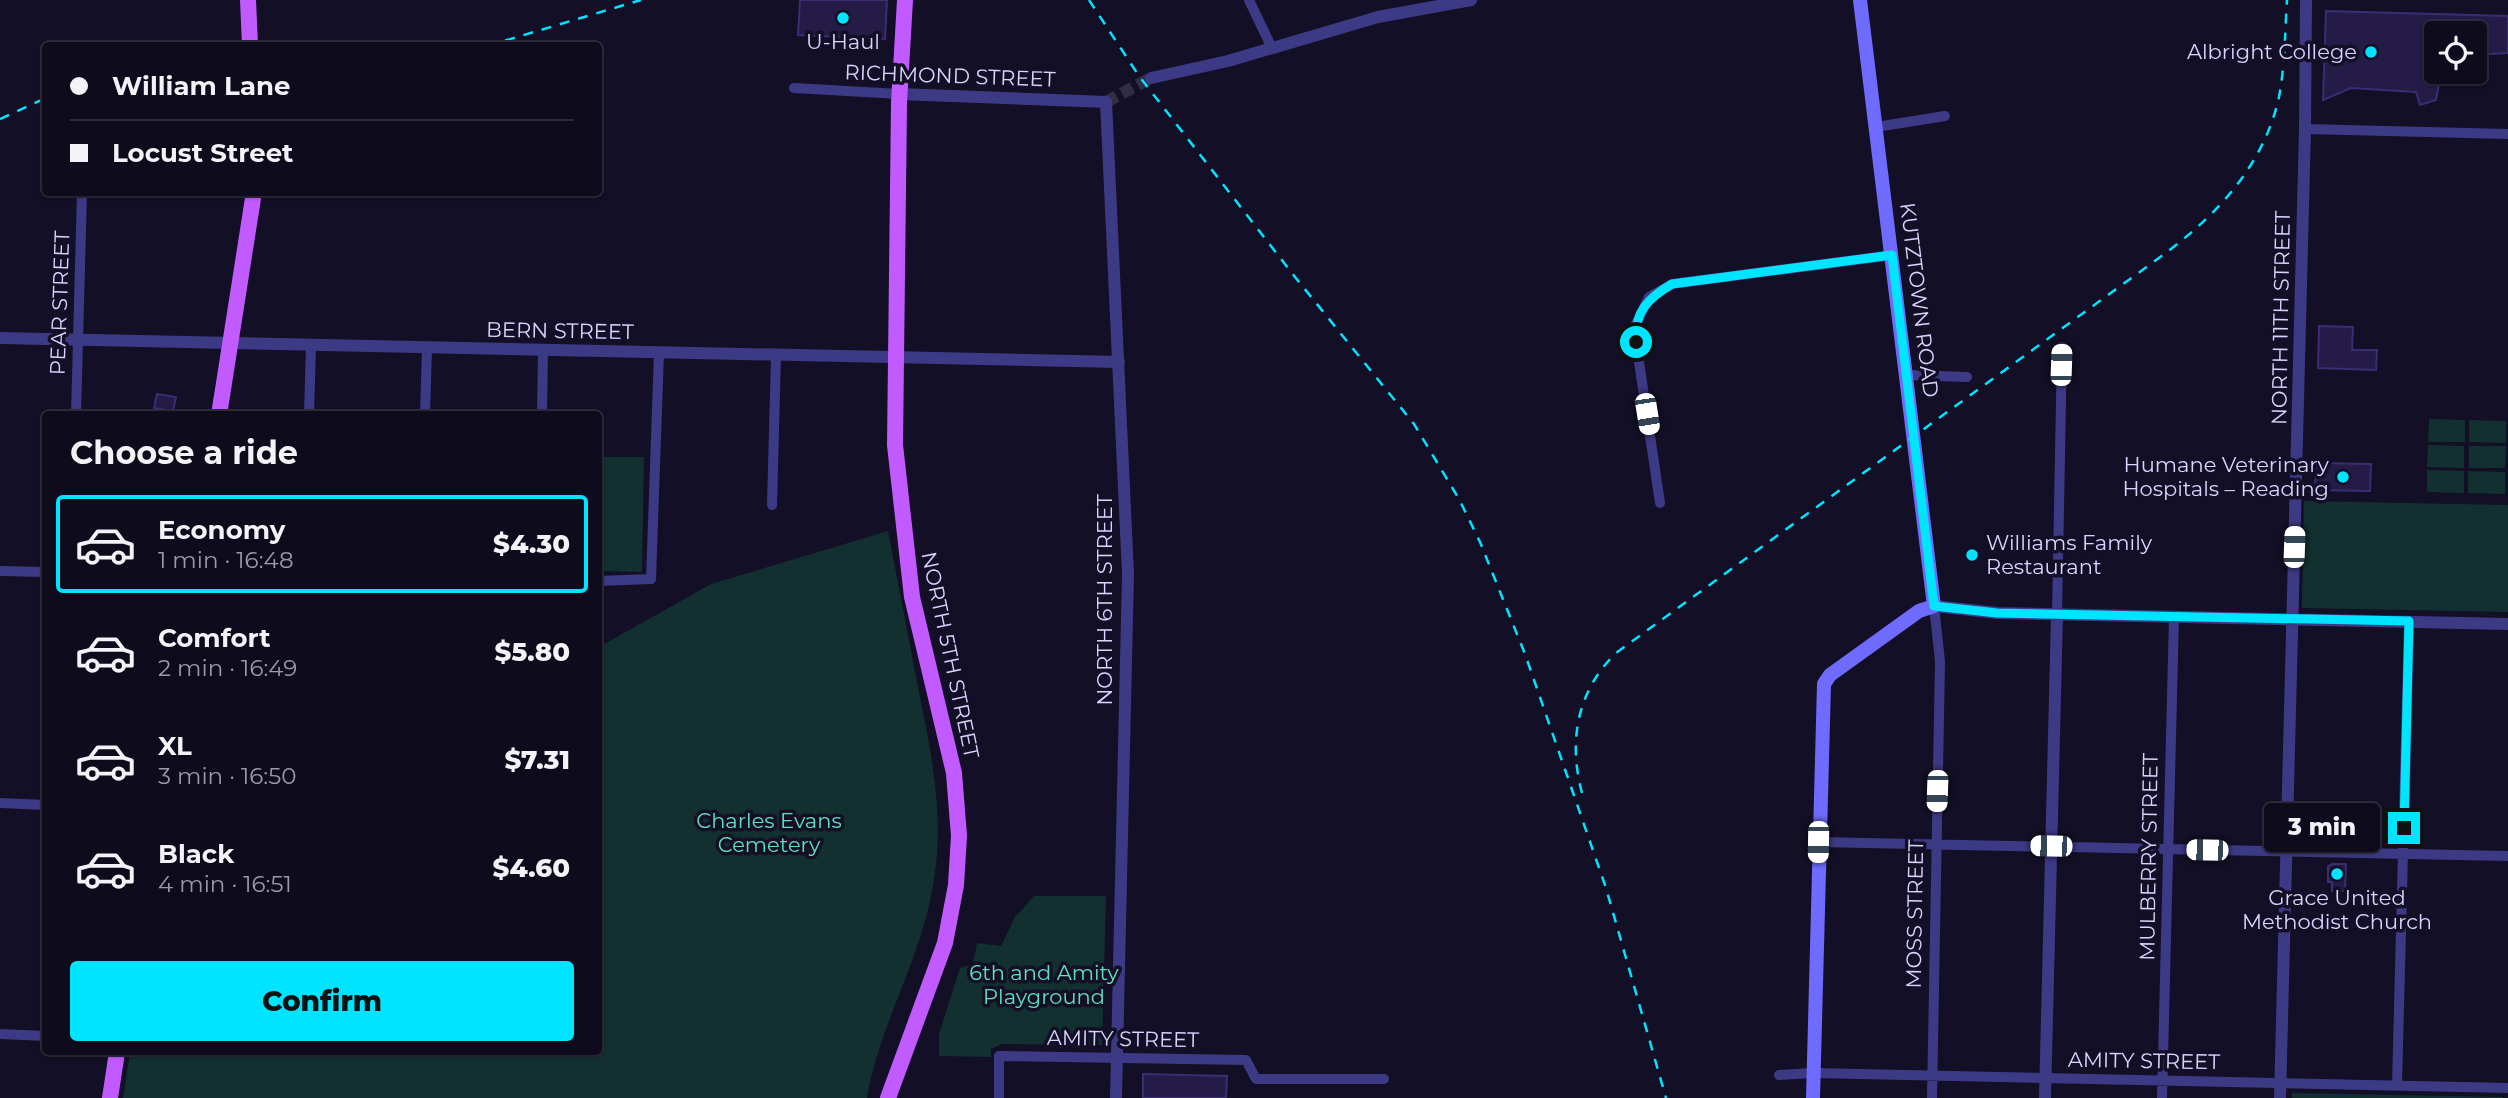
<!DOCTYPE html>
<html lang="en">
<head>
<meta charset="utf-8">
<style>
	:root { --surface:#0e0b1c; --page:#171425; --text:#f1f3f6; --muted:#9b9ba3; --line:#2e2b3b; --accent:#00e5ff }
	body { margin:0; font-family:Montserrat,sans-serif; background:var(--page); color:var(--text); height:100vh; display:flex; flex-direction:column; font-size:26px; white-space:nowrap }
	* { box-sizing:border-box; margin:0 }
	p { font-size:23px; color:var(--muted) }
	.icon { flex:none; width:38px; height:38px; fill:none; stroke:currentColor; stroke-width:2; stroke-linecap:round; stroke-linejoin:round }
	.map { position:relative; flex:1; overflow:hidden }
	.drawer { position:absolute; left:42px; top:411px; width:560px; height:644px; display:flex; flex-direction:column; background:var(--surface); border-radius:7px; box-shadow:0 2px 5px #0004,0 0 0 2px var(--line) }
	.drawer>* { flex:none }
	.guide { position:absolute; left:42px; top:42px; width:560px; height:154px; border-radius:7px; box-shadow:0 2px 5px #0004,0 0 0 2px var(--line); display:grid; align-content:center; height:154px; padding:0 28px; background:var(--surface) }
	.controls { position:absolute; left:2424px; top:21px; display:grid; gap:14px }
	.controls a { display:grid; place-items:center; width:63px; height:63px; border-radius:7px; background:var(--surface); box-shadow:0 2px 5px #0004,0 0 0 2px var(--line); font-size:35px }
	.end { position:absolute; width:32px; height:32px; margin:-16px; border:9px solid #00e5ff; background:#111; box-shadow:0 0 0 4px #111 }
	.from { border-radius:50% }
	.bubble { position:absolute; height:49px; border-radius:7px; background:var(--surface); box-shadow:0 2px 5px #0004,0 0 0 2px var(--line); font-size:23px; font-weight:800; line-height:49px; text-align:center }
	.car { position:absolute; width:21px; height:42px; margin:-21px -10px; border-radius:9px; box-shadow:0 0 5px 2px #0007; background:linear-gradient(#fff 24%,#345 0 40%,#fff 0 76%,#345 0 86%,#fff 0) }
	.guide b { display:flex; align-items:center; gap:24px; height:66px; font-size:26px }
	.guide b+b { border-top:2px solid var(--line) }
	.guide i { width:18px; height:18px; background:var(--text) }
	ul { padding:0; list-style:none }
	li { display:flex; align-items:center; gap:21px; height:98px; margin:0 14px 10px; padding:0 14px; border:4px solid transparent; border-radius:7px }
	li div { flex:1 }
	li b { display:block; font-size:26px }
	li em { font-style:normal; font-weight:800 }
	li.active { border-color:var(--accent) }
	li>.icon { width:63px; height:63px; stroke-width:1.5 }
	h2 { padding:0 28px; font-size:32px; line-height:84px }
	.cta { display:flex; gap:14px; margin-top:auto; padding:14px 28px }
	.cta a { flex:1; height:80px; border-radius:7px; background:var(--accent); color:#111; font-size:28px; font-weight:800; line-height:80px; text-align:center }
	.map>svg:first-child { display:block }
</style>
</head>
<body>
<div class="map">
<svg width="2508" height="1098" viewBox="0 0 2508 1098">
	<rect width="100%" height="100%" fill="#130f26"/>
	<!-- green -->
	<path fill="#12302f" d="M 2429,419 L 2465,420 L 2465,442 L 2428,442 Z
		M 2469,420 L 2506,421 L 2506,443 L 2469,442 Z
		M 2428,445 L 2464,446 L 2464,468 L 2427,467 Z
		M 2469,446 L 2506,446 L 2505,468 L 2469,468 Z
		M 599,457 L 644,457 L 642,572 L 599,571 Z
		M 2427,470 L 2464,471 L 2464,493 L 2427,492 Z
		M 2468,471 L 2505,472 L 2505,494 L 2468,493 Z
		M 2304,501 L 2508,505 L 2508,612 L 2302,608 Z
		M 888,531 C 898,583 908,635 918,687 C 932,755 946,822 932,891 C 919,963 879,1026 867,1098 L 123,1098 L 130,1052 L 598,1052 L 599,647 L 711,584 Z
		M 1034,896 L 1106,896 L 1102,1045 L 1001,1044 L 991,1049 L 991,1057 L 939,1056 L 939,1034 L 960,968 L 973,964 L 977,943 L 1001,946 L 1015,917 Z
		M 2292,1093 L 2503,1097 L 2503,1098 L 2292,1098 Z"/>
	<!-- building -->
	<path fill="#241b47" stroke="#3b2d73" stroke-width="2" d="M 800,0 L 887,0 L 885,39 L 798,35 Z
		M 2326,11 L 2508,16 L 2508,53 L 2474,55 L 2474,33 L 2436,33 L 2436,72 L 2465,72 L 2465,79 L 2440,78 L 2436,100 L 2420,105 L 2416,92 L 2351,88 L 2323,100 Z
		M 2319,326 L 2353,327 L 2352,350 L 2377,350 L 2376,370 L 2318,368 Z
		M 157,394 L 176,397 L 173,411 L 154,408 Z
		M 2316,463 L 2371,464 L 2370,491 L 2315,490 Z
		M 2332,864 L 2346,864 L 2345,891 L 2332,891 L 2332,882 L 2328,882 L 2328,866 Z
		M 1143,1074 L 1227,1076 L 1226,1098 L 1143,1098 Z"/>
	<g fill="none" stroke-linecap="round" stroke-linejoin="round">
		<!-- tertiary-tunnel -->
		<path stroke="#312d47" stroke-width="12" stroke-dasharray="12 6" stroke-linecap="butt" d="M 1106,102 L 1151,78"/>
		<!-- minor -->
		<path stroke="#3d3a85" stroke-width="10" d="M 1249,0 L 1272,48
			M 794,88 L 899,94
			M 1876,127 L 1945,116
			M 2305,129 L 2508,134
			M 1908,375 L 1967,377
			M 76,415 L 82,192
			M 309,415 L 311,345
			M 425,415 L 427,348
			M 542,415 L 543,350
			M 1660,503 L 1636,342 L 1636,324 L 1649,297 L 1672,284 L 1893,255
			M 772,505 L 776,355
			M 0,571 L 46,572
			M 598,581 L 651,579 L 659,353
			M 2057,615 L 2062,347
			M 0,803 L 46,805
			M 1818,842 L 2508,856
			M 0,1034 L 46,1036
			M 1779,1075 L 1813,1073 L 2508,1088
			M 2397,1085 L 2409,621
			M 999,1098 L 999,1056 L 1246,1060 L 1256,1079 L 1384,1079
			M 1932,1098 L 1940,661 L 1934,606
			M 2162,1098 L 2174,617"/>
		<!-- tertiary -->
		<path stroke="#3d3a85" stroke-width="12" d="M 1151,78 L 1228,61 L 1378,17 L 1471,0
			M 899,94 L 1106,102 L 1128,574 L 1116,1098
			M 0,338 L 1119,362
			M 1934,606 L 1997,613 L 2508,624
			M 2045,1098 L 2057,615
			M 2280,1098 L 2305,129 L 2306,0"/>
		<!-- secondary -->
		<path stroke="#6f6bff" stroke-width="14" d="M 1813,1098 L 1824,684 L 1830,675 L 1919,611 L 1934,606 L 1860,0"/>
		<!-- primary -->
		<path stroke="#c25bff" stroke-width="16" d="M 248,0 L 250,46
			M 219,415 L 254,192
			M 110,1098 L 117,1052
			M 888,1098 L 945,943 L 956,885 L 959,836 L 954,773 L 912,597 L 895,445 L 899,103 L 905,0"/>
		<!-- rail -->
		<path stroke="#00e5ff" stroke-width="2.5" stroke-dasharray="10 9" stroke-linecap="butt" d="M 1089,0 L 1139,76 L 1295,277 L 1414,424 L 1459,499 L 1480,542 L 1525,654 L 1606,888 L 1666,1098
			M 487,46 L 641,0
			M 0,119 L 46,98
			M 1582,793 C 1568,741 1577,691 1616,653 L 2163,255 C 2217,215 2264,165 2279,97 C 2285,66 2285,32 2287,0"/>
	</g>
	<g fill="none" stroke-linecap="round" stroke-linejoin="round">
		<!-- route -->
		<path stroke="#00e5ff" stroke-width="9" d="M 1636,342 C 1634,312 1648,298 1672,284 L 1892,255 L 1934,606 L 1997,613 L 2409,621 L 2404,828"/>
	</g>
	<!-- markers -->
	<g fill="#00e5ff" stroke="#130f26" stroke-width="2.5">
		<circle cx="843" cy="18" r="7"/>
		<circle cx="2371" cy="52" r="7"/>
		<circle cx="2343" cy="477" r="7"/>
		<circle cx="1972" cy="555" r="7"/>
		<circle cx="2337" cy="874" r="7"/>
	</g>
	<g text-anchor="middle" stroke-width="7" stroke-linejoin="round" paint-order="stroke">
		<!-- poi labels -->
		<g font-size="21" fill="#d9d4ff" stroke="#130f26">
			<text x="843" y="49">U-Haul</text>
			<text x="2357" y="59" text-anchor="end">Albright College</text>
			<text x="2329" y="472" text-anchor="end">Humane Veterinary<tspan x="2329" dy="24">Hospitals – Reading</tspan></text>
			<text x="1986" y="550" text-anchor="start">Williams Family<tspan x="1986" dy="24">Restaurant</tspan></text>
			<text x="2337" y="905">Grace United<tspan x="2337" dy="24">Methodist Church</tspan></text>
		</g>
		<!-- street labels -->
		<g font-size="21" fill="#d9d4ff" stroke="#130f26">
			<text transform="translate(950 76) rotate(2)" y="7">RICHMOND STREET</text>
			<text transform="translate(1919 300) rotate(83)" y="7">KUTZTOWN ROAD</text>
			<text transform="translate(60 303) rotate(-88)" y="7">PEAR STREET</text>
			<text transform="translate(2281 318) rotate(-89)" y="7">NORTH 11TH STREET</text>
			<text transform="translate(560 331) rotate(1)" y="7">BERN STREET</text>
			<text transform="translate(1105 600) rotate(-90)" y="7">NORTH 6TH STREET</text>
			<text transform="translate(950 655) rotate(78)" y="7">NORTH 5TH STREET</text>
			<text transform="translate(2149 857) rotate(-89)" y="7">MULBERRY STREET</text>
			<text transform="translate(1915 914) rotate(-89)" y="7">MOSS STREET</text>
			<text transform="translate(1123 1039) rotate(1)" y="7">AMITY STREET</text>
			<text transform="translate(2144 1061) rotate(1)" y="7">AMITY STREET</text>
		</g>
		<!-- park labels -->
		<g font-size="21" fill="#5fe0c0" stroke="#130f26">
			<text x="769" y="828">Charles Evans<tspan x="769" dy="24">Cemetery</tspan></text>
			<text x="1044" y="980">6th and Amity<tspan x="1044" dy="24">Playground</tspan></text>
		</g>
	</g>
</svg>
<div class="controls">
<a><svg class="icon" aria-label="locate" viewBox="0 0 24 24"><circle cx="12" cy="12" r="6"/><path d="M12 2v4M12 18v4M2 12h4M18 12h4"/></svg></a>
</div>
<i class="end from" style="left:1636px;top:342px"></i>
<i class="end" style="left:2404px;top:828px"></i>
<div class="bubble" style="left:2264px;top:803px;width:116px">3 min</div>
<i class="car" style="left:2061px;top:365px;rotate:2deg"></i>
<i class="car" style="left:1647px;top:414px;rotate:171deg"></i>
<i class="car" style="left:2294px;top:547px;rotate:2deg"></i>
<i class="car" style="left:1937px;top:791px;rotate:182deg"></i>
<i class="car" style="left:1818px;top:842px;rotate:181deg"></i>
<i class="car" style="left:2051px;top:846px;rotate:271deg"></i>
<i class="car" style="left:2207px;top:850px;rotate:271deg"></i>
<div class="guide">
<b><i class="from"></i>William Lane</b>
<b><i></i>Locust Street</b>
</div>
<section class="drawer">
<h2>Choose a ride</h2>
<ul>
<li class="active"><svg class="icon" aria-label="car" viewBox="0 0 24 24"><path d="M5 17H2v-5l4-1 3-4h7l3 4 3 1v5h-3M9 17h6M6 11h13"/><circle cx="7" cy="17" r="2"/><circle cx="17" cy="17" r="2"/></svg><div><b>Economy</b><p>1 min · 16:48</p></div><em>$4.30</em></li>
<li><svg class="icon" aria-label="car" viewBox="0 0 24 24"><path d="M5 17H2v-5l4-1 3-4h7l3 4 3 1v5h-3M9 17h6M6 11h13"/><circle cx="7" cy="17" r="2"/><circle cx="17" cy="17" r="2"/></svg><div><b>Comfort</b><p>2 min · 16:49</p></div><em>$5.80</em></li>
<li><svg class="icon" aria-label="car" viewBox="0 0 24 24"><path d="M5 17H2v-5l4-1 3-4h7l3 4 3 1v5h-3M9 17h6M6 11h13"/><circle cx="7" cy="17" r="2"/><circle cx="17" cy="17" r="2"/></svg><div><b>XL</b><p>3 min · 16:50</p></div><em>$7.31</em></li>
<li><svg class="icon" aria-label="car" viewBox="0 0 24 24"><path d="M5 17H2v-5l4-1 3-4h7l3 4 3 1v5h-3M9 17h6M6 11h13"/><circle cx="7" cy="17" r="2"/><circle cx="17" cy="17" r="2"/></svg><div><b>Black</b><p>4 min · 16:51</p></div><em>$4.60</em></li>
</ul>
<div class="cta"><a>Confirm</a></div>
</section>
</div>
</body>
</html>
